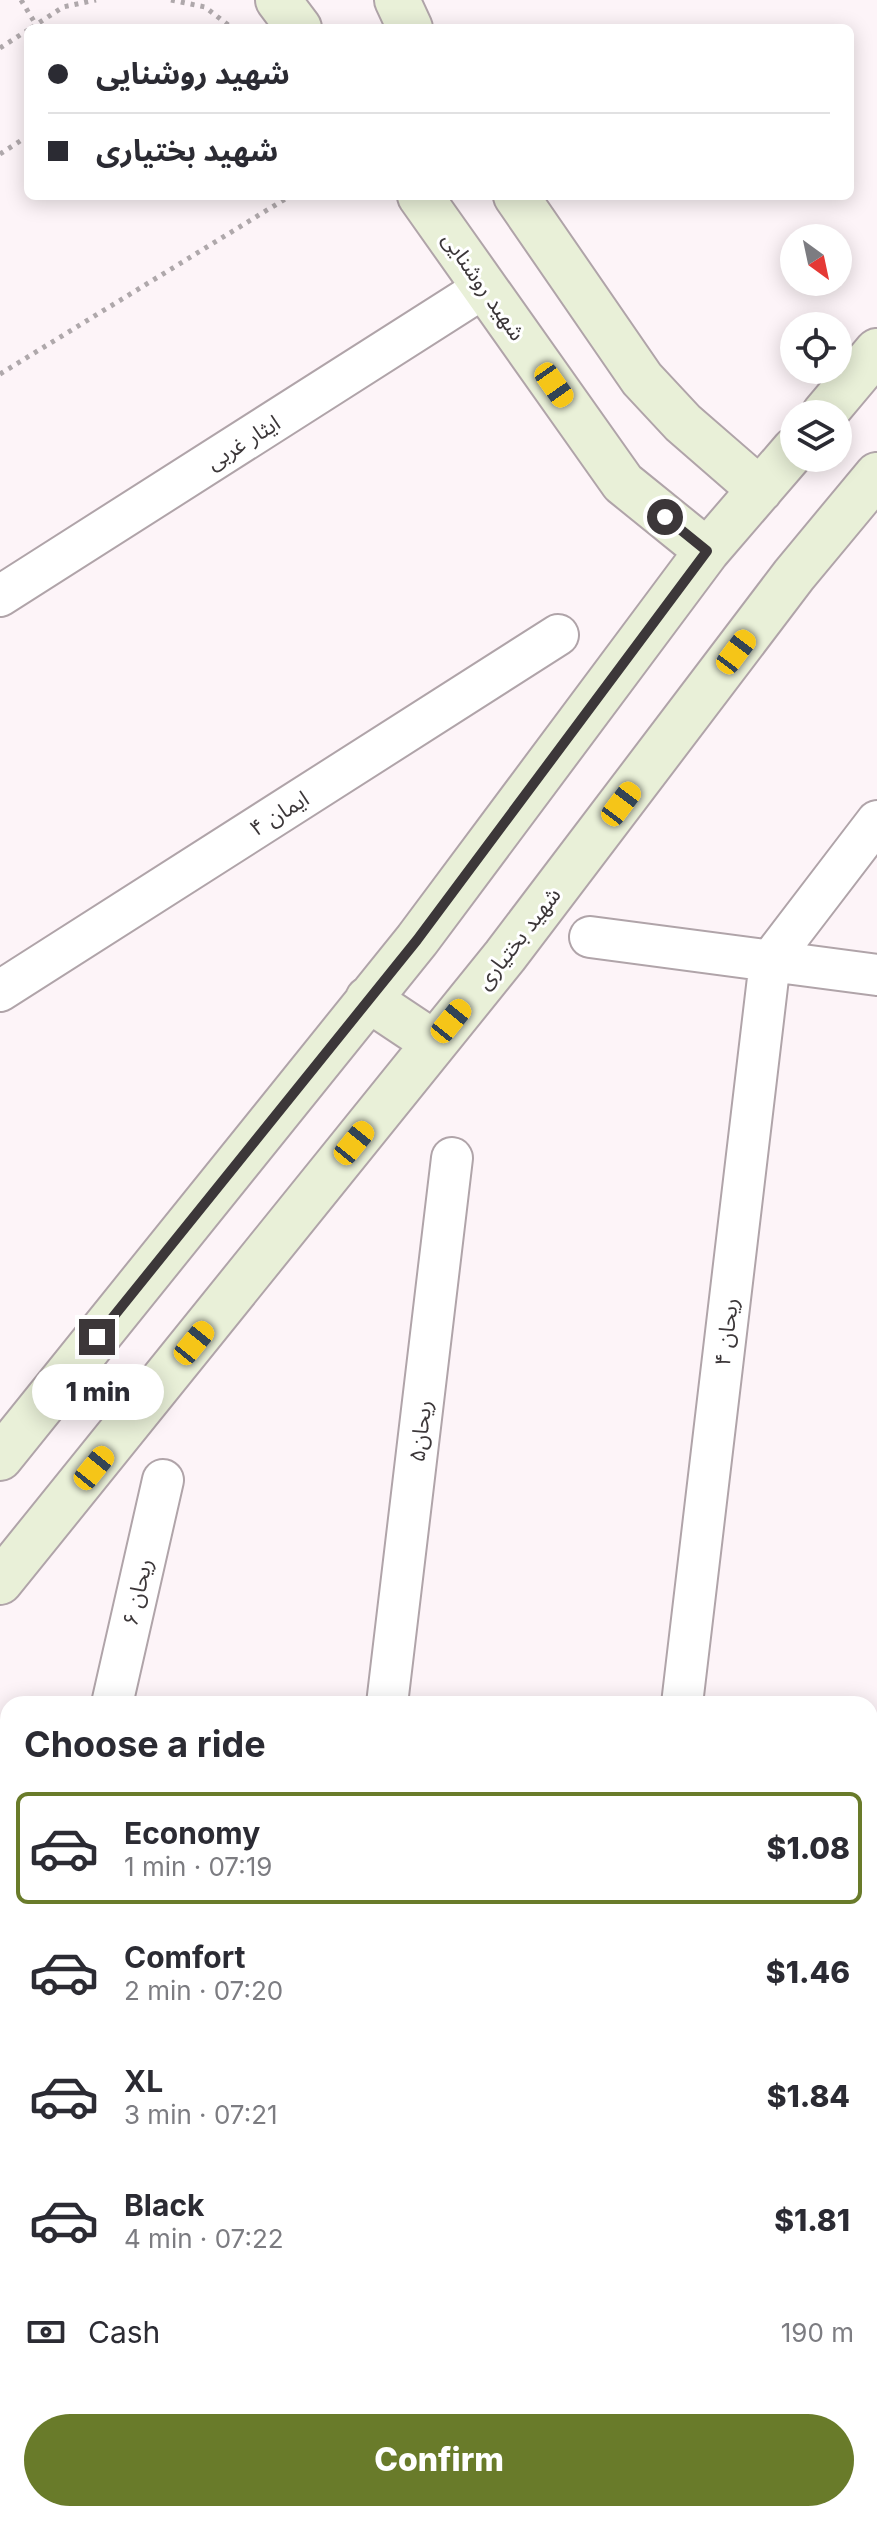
<!DOCTYPE html>
<html lang="en">
<head>
<meta charset="utf-8">
<style>
	:root { --surface:#fff; --page:#f2f2f3; --text:#2b2b33; --muted:#7c7c81; --line:#e1e1e2; --accent:#697b2a }
	body { margin:0; font-family:Inter,"Noto Sans Arabic",sans-serif; background:var(--page); color:var(--text); height:100vh; display:flex; flex-direction:column; font-size:30px; white-space:nowrap }
	* { box-sizing:border-box; margin:0 }
	p { font-size:26px; color:var(--muted) }
	.icon { flex:none; width:44px; height:44px; fill:none; stroke:currentColor; stroke-width:2; stroke-linecap:round; stroke-linejoin:round }
	.map { position:relative; flex:1; overflow:hidden }
	.drawer { position:absolute; left:0px; top:1696px; width:878px; height:826px; display:flex; flex-direction:column; background:var(--surface); border-radius:24px 24px 0 0; box-shadow:0 4px 20px #0003 }
	.drawer>* { flex:none }
	.top-card { position:absolute; left:24px; top:24px; width:830px; height:176px; border-radius:12px; box-shadow:0 4px 20px #0003; display:grid; align-content:center; height:176px; padding:0 24px; background:var(--surface) }
	.needle { width:52px; rotate:147deg }
	.buttons { position:absolute; left:780px; top:224px; display:grid; gap:16px }
	.buttons a { display:grid; place-items:center; width:72px; height:72px; border-radius:50%; background:var(--surface); box-shadow:0 4px 20px #0003; font-size:40px }
	.end { position:absolute; width:36px; height:36px; margin:-18px; border:10px solid #3c3739; background:#fff; box-shadow:0 0 0 4px #fff }
	.from { border-radius:50% }
	.bubble { position:absolute; height:56px; border-radius:28px; background:var(--surface); box-shadow:0 4px 20px #0003; font-size:26px; font-weight:800; line-height:56px; text-align:center }
	.car { position:absolute; width:24px; height:48px; margin:-24px -12px; border-radius:10px; box-shadow:0 0 6px 2px #0007; background:linear-gradient(#f5c518 24%,#345 0 40%,#f5c518 0 76%,#345 0 86%,#f5c518 0) }
	.top-card b { display:flex; align-items:center; gap:28px; height:76px; font-size:30px }
	.top-card b+b { border-top:2px solid var(--line) }
	.top-card i { width:20px; height:20px; background:var(--text) }
	ul { padding:0; list-style:none }
	li { display:flex; align-items:center; gap:24px; height:112px; margin:0 16px 12px; padding:0 8px; border:4px solid transparent; border-radius:12px }
	li div { flex:1 }
	li b { display:block; font-size:30px }
	li em { font-style:normal; font-weight:800 }
	li.active { border-color:var(--accent) }
	li>.icon { width:72px; height:72px; stroke-width:1.5 }
	h2 { padding:0 24px; font-size:36px; line-height:96px }
	.pay { display:flex; align-items:center; gap:20px; height:88px; padding:0 24px; font-size:30px }
	.pay p { margin-inline-start:auto }
	.action { display:flex; gap:16px; margin-top:auto; padding:16px 24px }
	.action a { flex:1; height:92px; border-radius:48px; background:var(--accent); color:#fff; font-size:32px; font-weight:800; line-height:92px; text-align:center }
	.map>svg:first-child { display:block }
</style>
</head>
<body>
<div class="map">
<svg width="877" height="2521" viewBox="0 0 877 2521">
	<rect width="100%" height="100%" fill="#fdf4f8"/>
	<g fill="none" stroke-linecap="round" stroke-linejoin="round">
		<defs>
			<path id="minor" d="M 0,596 L 485,287
				M 590,937 L 877,975
				M 0,991 L 558,635
				M 112,1704 L 163,1480
				M 387,1704 L 452,1158
				M 682,1704 L 770,961 L 877,821
				M 870,1761 L 877,1762
				M 0,1865 L 8,1866
				M 870,2383 L 877,2323
				M 0,2390 L 8,2334
				M 271,2521 L 272,2514
				M 566,2521 L 567,2514
				M 854,2521 L 855,2514"/>
			<path id="tertiary" d="M 25,2514 L 40,2521"/>
			<path id="secondary" d="M 278,0 L 299,28
				M 397,0 L 410,28
				M 420,196 L 623,483 L 707,551
				M 516,196 L 642,379 L 683,423 L 760,490
				M 824,414 L 877,351
				M 368,999 L 434,1043
				M 0,1458 L 417,940 L 707,551 L 794,450
				M 0,1582 L 505,956 L 794,575 L 877,475"/>
		</defs>
		<!-- minor casing -->
		<use href="#minor" stroke="#b0a4a9" stroke-width="44"/>
		<!-- tertiary casing -->
		<use href="#tertiary" stroke="#b0a4a9" stroke-width="48"/>
		<!-- secondary casing -->
		<use href="#secondary" stroke="#b0a4a9" stroke-width="48"/>
		<!-- path -->
		<path stroke="#afa8ab" stroke-width="5" stroke-dasharray="4 6" stroke-linecap="butt" d="M 21,0 L 38,28
			M 171,0 L 205,7 L 232,28
			M 31,28 L 63,7 L 96,0
			M 0,48 L 28,30
			M 0,154 L 28,136
			M 0,374 L 290,196"/>
		<!-- minor -->
		<use href="#minor" stroke="#fff" stroke-width="40"/>
		<!-- tertiary -->
		<use href="#tertiary" stroke="#fff" stroke-width="44"/>
		<!-- secondary -->
		<use href="#secondary" stroke="#e9f0d8" stroke-width="44"/>
	</g>
	<g fill="none" stroke-linecap="round" stroke-linejoin="round">
		<!-- route -->
		<path stroke="#3c3739" stroke-width="10" d="M 97,1337 L 417,940 L 707,551 L 665,517"/>
	</g>
	<g text-anchor="middle" stroke-width="6" stroke-linejoin="round" paint-order="stroke">
		<!-- street labels -->
		<g font-size="22" fill="#3c3739" stroke="#fff">
			<text transform="translate(484 286) rotate(55)" y="8">شهید روشنایی</text>
			<text transform="translate(243 442) rotate(-32)" y="8">ایثار غربی</text>
			<text transform="translate(279 813) rotate(-32)" y="8">ایمان ۴</text>
			<text transform="translate(518 938) rotate(-52)" y="8">شهید بختیاری</text>
			<text transform="translate(726 1332) rotate(-83)" y="8">ریحان ۴</text>
			<text transform="translate(420 1431) rotate(-83)" y="8">ریحان۵</text>
			<text transform="translate(137 1592) rotate(-77)" y="8">ریحان ۶</text>
		</g>
	</g>
</svg>
<div class="buttons">
<a><svg class="needle" viewBox="-14 -14 28 28"><path d="M0-13l5 13h-10z" fill="#e53935"/><path d="M0 13l5-13h-10z" fill="#7c7c81"/></svg></a>
<a><svg class="icon" aria-label="locate" viewBox="0 0 24 24"><circle cx="12" cy="12" r="6"/><path d="M12 2v4M12 18v4M2 12h4M18 12h4"/></svg></a>
<a><svg class="icon" aria-label="layers" viewBox="0 0 24 24"><path d="M12 4l9 5-9 5-9-5zM3 14l9 5 9-5"/></svg></a>
</div>
<i class="end from" style="left:665px;top:517px"></i>
<i class="end" style="left:97px;top:1337px"></i>
<div class="bubble" style="left:32px;top:1364px;width:132px">1 min</div>
<i class="car" style="left:554px;top:385px;rotate:145deg"></i>
<i class="car" style="left:736px;top:652px;rotate:37deg"></i>
<i class="car" style="left:621px;top:804px;rotate:37deg"></i>
<i class="car" style="left:451px;top:1021px;rotate:39deg"></i>
<i class="car" style="left:354px;top:1143px;rotate:39deg"></i>
<i class="car" style="left:194px;top:1343px;rotate:39deg"></i>
<i class="car" style="left:94px;top:1468px;rotate:39deg"></i>
<div class="top-card">
<b><i class="from"></i>شهید روشنایی</b>
<b><i></i>شهید بختیاری</b>
</div>
<section class="drawer">
<h2>Choose a ride</h2>
<ul>
<li class="active"><svg class="icon" aria-label="car" viewBox="0 0 24 24"><path d="M5 17H2v-5l4-1 3-4h7l3 4 3 1v5h-3M9 17h6M6 11h13"/><circle cx="7" cy="17" r="2"/><circle cx="17" cy="17" r="2"/></svg><div><b>Economy</b><p>1 min · 07:19</p></div><em>$1.08</em></li>
<li><svg class="icon" aria-label="car" viewBox="0 0 24 24"><path d="M5 17H2v-5l4-1 3-4h7l3 4 3 1v5h-3M9 17h6M6 11h13"/><circle cx="7" cy="17" r="2"/><circle cx="17" cy="17" r="2"/></svg><div><b>Comfort</b><p>2 min · 07:20</p></div><em>$1.46</em></li>
<li><svg class="icon" aria-label="car" viewBox="0 0 24 24"><path d="M5 17H2v-5l4-1 3-4h7l3 4 3 1v5h-3M9 17h6M6 11h13"/><circle cx="7" cy="17" r="2"/><circle cx="17" cy="17" r="2"/></svg><div><b>XL</b><p>3 min · 07:21</p></div><em>$1.84</em></li>
<li><svg class="icon" aria-label="car" viewBox="0 0 24 24"><path d="M5 17H2v-5l4-1 3-4h7l3 4 3 1v5h-3M9 17h6M6 11h13"/><circle cx="7" cy="17" r="2"/><circle cx="17" cy="17" r="2"/></svg><div><b>Black</b><p>4 min · 07:22</p></div><em>$1.81</em></li>
</ul>
<div class="pay"><svg class="icon" aria-label="cash" viewBox="0 0 24 24"><path d="M3 7h18v10H3z"/><circle cx="12" cy="12" r="2"/></svg>Cash<p>190 m</p></div>
<div class="action"><a>Confirm</a></div>
</section>
</div>
</body>
</html>
